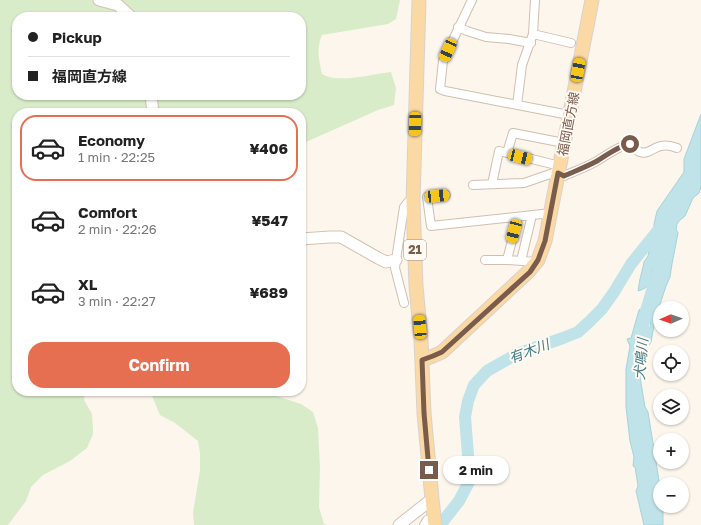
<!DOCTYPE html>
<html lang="en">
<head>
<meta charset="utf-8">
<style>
	:root { --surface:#fff; --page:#f6f6f6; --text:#222; --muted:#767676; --line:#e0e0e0; --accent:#e76f51 }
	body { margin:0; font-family:"Golos Text","Noto Sans JP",sans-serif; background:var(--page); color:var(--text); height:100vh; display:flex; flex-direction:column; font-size:15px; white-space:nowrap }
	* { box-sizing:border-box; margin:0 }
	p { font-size:13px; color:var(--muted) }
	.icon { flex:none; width:22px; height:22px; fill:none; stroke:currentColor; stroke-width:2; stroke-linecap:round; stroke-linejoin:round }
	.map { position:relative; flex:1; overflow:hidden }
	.side { position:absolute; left:12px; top:108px; width:294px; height:288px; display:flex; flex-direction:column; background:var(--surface); border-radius:16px; box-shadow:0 1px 3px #0004 }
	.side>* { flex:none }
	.top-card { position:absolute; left:12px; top:12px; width:294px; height:88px; border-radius:16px; box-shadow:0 1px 3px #0004; display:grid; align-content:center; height:88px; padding:0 16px; background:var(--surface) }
	.needle { width:26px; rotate:268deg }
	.buttons { position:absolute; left:653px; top:301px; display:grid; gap:8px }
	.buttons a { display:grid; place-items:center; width:36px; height:36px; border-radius:50%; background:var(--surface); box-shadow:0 1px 3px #0004; font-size:20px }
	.end { position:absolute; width:18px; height:18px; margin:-9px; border:5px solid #7a5c4d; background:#fff; box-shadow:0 0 0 2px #fff }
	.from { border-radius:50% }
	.bubble { position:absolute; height:28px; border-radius:14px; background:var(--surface); box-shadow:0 1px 3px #0004; font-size:13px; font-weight:700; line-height:28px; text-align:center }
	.car { position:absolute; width:12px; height:24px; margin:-12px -6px; border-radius:5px; box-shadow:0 0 3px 1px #0007; background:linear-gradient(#f5c518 24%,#345 0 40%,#f5c518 0 76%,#345 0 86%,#f5c518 0) }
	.top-card b { display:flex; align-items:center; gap:14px; height:38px; font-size:15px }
	.top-card b+b { border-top:1px solid var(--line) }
	.top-card i { width:10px; height:10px; background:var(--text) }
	ul { padding:7px 0 0; list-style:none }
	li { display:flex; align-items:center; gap:12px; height:66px; margin:0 8px 6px; padding:0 8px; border:2px solid transparent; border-radius:16px }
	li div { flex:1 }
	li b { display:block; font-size:15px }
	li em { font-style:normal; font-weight:700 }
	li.selected { border-color:var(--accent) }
	li>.icon { width:36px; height:36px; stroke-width:1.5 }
	.primary-button { display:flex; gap:8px; margin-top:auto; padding:8px 16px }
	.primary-button a { flex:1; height:46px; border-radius:16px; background:var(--accent); color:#fff; font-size:16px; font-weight:700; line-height:46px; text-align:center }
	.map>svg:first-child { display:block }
</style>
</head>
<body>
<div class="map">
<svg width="701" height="525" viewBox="0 0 701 525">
	<rect width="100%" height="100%" fill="#fdf6ec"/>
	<!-- green -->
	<path fill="#d8ecc9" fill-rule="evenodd" d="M 0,0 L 400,0 L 396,19 L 388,24 L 322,35 C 316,49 319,60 322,74 C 339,84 372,74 391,72 L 396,88 L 394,105 L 378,110 L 306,142 L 301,143 L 301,113 L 17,113 L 17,391 L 85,391 L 84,400 L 92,414 L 93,428 L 93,434 L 87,448 L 70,461 L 43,475 L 31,487 L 26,501 L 8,525 L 0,525 ZM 17,17 L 301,17 L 301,95 L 17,95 Z
		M 150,391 L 261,391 L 301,404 L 313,412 L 318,428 L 320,468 L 319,507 L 324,524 L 327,525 L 194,525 L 193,513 L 200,470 L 200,453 L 198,441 L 175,423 L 160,415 Z"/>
	<!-- water -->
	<path fill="#bfe3e8" stroke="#a5d3da" d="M 701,114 L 701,187 L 699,193 L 693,198 L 685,216 L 679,221 L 677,224 L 676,229 L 678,233 L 672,264 L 670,277 L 666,286 L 655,320 L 651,342 L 644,352 L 641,363 L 640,377 L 645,407 L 648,412 L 660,487 L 660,506 L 663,506 L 663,525 L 644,525 L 636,491 L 638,486 L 635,467 L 633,466 L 634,457 L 630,441 L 626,407 L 626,369 L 630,346 L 627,339 L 631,338 L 639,310 L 640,309 C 641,318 638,324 639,334 L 646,332 L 651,326 C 646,313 654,294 657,281 C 659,276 659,271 661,265 L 654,266 C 647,278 657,285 638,291 L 640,279 L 643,267 L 644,262 L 648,256 L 650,246 L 654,240 L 654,224 L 657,211 L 684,172 L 684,159 Z"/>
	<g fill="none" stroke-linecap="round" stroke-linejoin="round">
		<!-- river -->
		<path stroke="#bfe3e8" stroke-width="12" d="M 640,350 L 645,314 L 664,251
			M 440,525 L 459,501 L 470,480 L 465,417 L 468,401 L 474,385 L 487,371 L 517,354 L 563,338 L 578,332 L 589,322 L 602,309 L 614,292 L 631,264 L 664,223"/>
		<defs>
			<path id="street" d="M 472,0 L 443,61 L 440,89 L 445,91 L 569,115
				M 458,27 L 467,31 L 486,37 L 509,39 L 531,43
				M 533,34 L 571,43
				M 517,105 L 522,65 L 533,34 L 535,0
				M 507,153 L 513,133 L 564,143
				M 558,173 L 564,176 C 575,171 587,167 597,161 C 607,155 618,146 630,144 C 634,147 637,151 640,152 C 648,155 654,147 661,146 C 666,145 672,146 677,148
				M 492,184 L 499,151 L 560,166
				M 473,185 L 524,183 L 559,171
				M 446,195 L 427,197 L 431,226 L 551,213
				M 485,260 L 507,260 L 537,262
				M 507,260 L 518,217
				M 521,261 L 532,215
				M 404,303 L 395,268 L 396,260 L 404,207 L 408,202 L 413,202
				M 424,525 L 427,520"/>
			<path id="secondary" d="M 99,0 L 118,5 L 131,17
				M 151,95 L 153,113
				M 301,239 L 330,237 L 341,237 L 378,258 L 386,262 L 396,260
				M 399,525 L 432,499"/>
			<path id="primary" d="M 419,0 L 413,202 L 416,286 L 421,340 L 424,413 L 432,499 L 435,525
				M 422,360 L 433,356 L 442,352 L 529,271 L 538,260 L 545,241 L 592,0"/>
		</defs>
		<!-- street casing -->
		<use href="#street" stroke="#d1beb0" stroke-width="10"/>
		<!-- secondary casing -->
		<use href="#secondary" stroke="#d6c0b0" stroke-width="13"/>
		<!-- primary casing -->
		<use href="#primary" stroke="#dad1cd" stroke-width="15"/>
		<!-- street -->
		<use href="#street" stroke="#fff" stroke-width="8"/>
		<!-- secondary -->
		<use href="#secondary" stroke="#fff" stroke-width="11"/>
		<!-- primary -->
		<use href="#primary" stroke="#fbd9a5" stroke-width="13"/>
	</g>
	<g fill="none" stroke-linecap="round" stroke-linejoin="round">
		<!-- route -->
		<path stroke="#7a5c4d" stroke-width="5" d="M 429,470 L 424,413 L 422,360 L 433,356 L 442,352 L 530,272 L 538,260 L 545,241 L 558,173 L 564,176 C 575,171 586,167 597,161 C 607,155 618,146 630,144"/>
	</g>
	<g text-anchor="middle" stroke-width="4" stroke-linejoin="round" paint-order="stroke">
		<!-- shield labels -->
		<rect fill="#fffaf3" stroke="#a28b7f" stroke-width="1" x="404" y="240" width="22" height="20" rx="3"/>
		<g font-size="12" font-weight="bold" fill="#7a5c4d">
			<text x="415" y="254">21</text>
		</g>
		<!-- street labels -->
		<g font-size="13" fill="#7a5c4d" stroke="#fffaf3">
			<text transform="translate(568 124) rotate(-79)" y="5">福岡直方線</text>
		</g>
		<!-- water labels -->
		<g font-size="14" font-style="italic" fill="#437c86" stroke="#fffaf3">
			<text transform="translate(529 351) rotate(-21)" y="5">有木川</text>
			<text transform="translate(641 359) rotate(-85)" y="5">犬鳴川</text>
		</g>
	</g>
</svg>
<div class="buttons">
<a><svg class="needle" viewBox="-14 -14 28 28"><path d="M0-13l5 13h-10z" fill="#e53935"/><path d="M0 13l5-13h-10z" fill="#767676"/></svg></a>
<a><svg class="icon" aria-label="locate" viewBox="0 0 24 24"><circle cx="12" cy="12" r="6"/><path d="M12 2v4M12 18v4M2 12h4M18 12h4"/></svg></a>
<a><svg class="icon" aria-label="layers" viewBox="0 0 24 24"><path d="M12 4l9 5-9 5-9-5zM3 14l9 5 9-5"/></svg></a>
<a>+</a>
<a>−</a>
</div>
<i class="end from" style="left:630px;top:144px"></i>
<i class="end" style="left:429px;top:470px"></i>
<div class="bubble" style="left:443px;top:456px;width:66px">2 min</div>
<i class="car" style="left:448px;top:50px;rotate:204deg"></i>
<i class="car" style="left:578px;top:70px;rotate:11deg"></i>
<i class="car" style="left:415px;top:124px;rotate:181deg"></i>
<i class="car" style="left:520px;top:157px;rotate:104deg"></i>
<i class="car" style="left:437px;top:196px;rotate:84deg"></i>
<i class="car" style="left:514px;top:231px;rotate:195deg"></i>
<i class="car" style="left:420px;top:327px;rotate:355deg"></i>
<div class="top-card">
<b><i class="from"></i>Pickup</b>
<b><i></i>福岡直方線</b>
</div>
<section class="side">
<ul>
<li class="selected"><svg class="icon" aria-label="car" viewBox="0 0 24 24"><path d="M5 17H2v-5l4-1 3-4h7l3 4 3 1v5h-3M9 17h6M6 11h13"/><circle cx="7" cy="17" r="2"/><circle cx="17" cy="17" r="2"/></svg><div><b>Economy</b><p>1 min · 22:25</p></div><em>¥406</em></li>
<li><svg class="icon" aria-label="car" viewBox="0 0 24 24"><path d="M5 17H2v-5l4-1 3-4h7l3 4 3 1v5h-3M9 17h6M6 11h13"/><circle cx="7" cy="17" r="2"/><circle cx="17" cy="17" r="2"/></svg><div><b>Comfort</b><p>2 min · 22:26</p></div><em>¥547</em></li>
<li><svg class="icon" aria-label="car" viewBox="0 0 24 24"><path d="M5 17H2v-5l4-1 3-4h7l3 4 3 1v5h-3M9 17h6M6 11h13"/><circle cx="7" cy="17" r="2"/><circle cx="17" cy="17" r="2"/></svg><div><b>XL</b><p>3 min · 22:27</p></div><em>¥689</em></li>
</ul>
<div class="primary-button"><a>Confirm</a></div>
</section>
</div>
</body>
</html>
